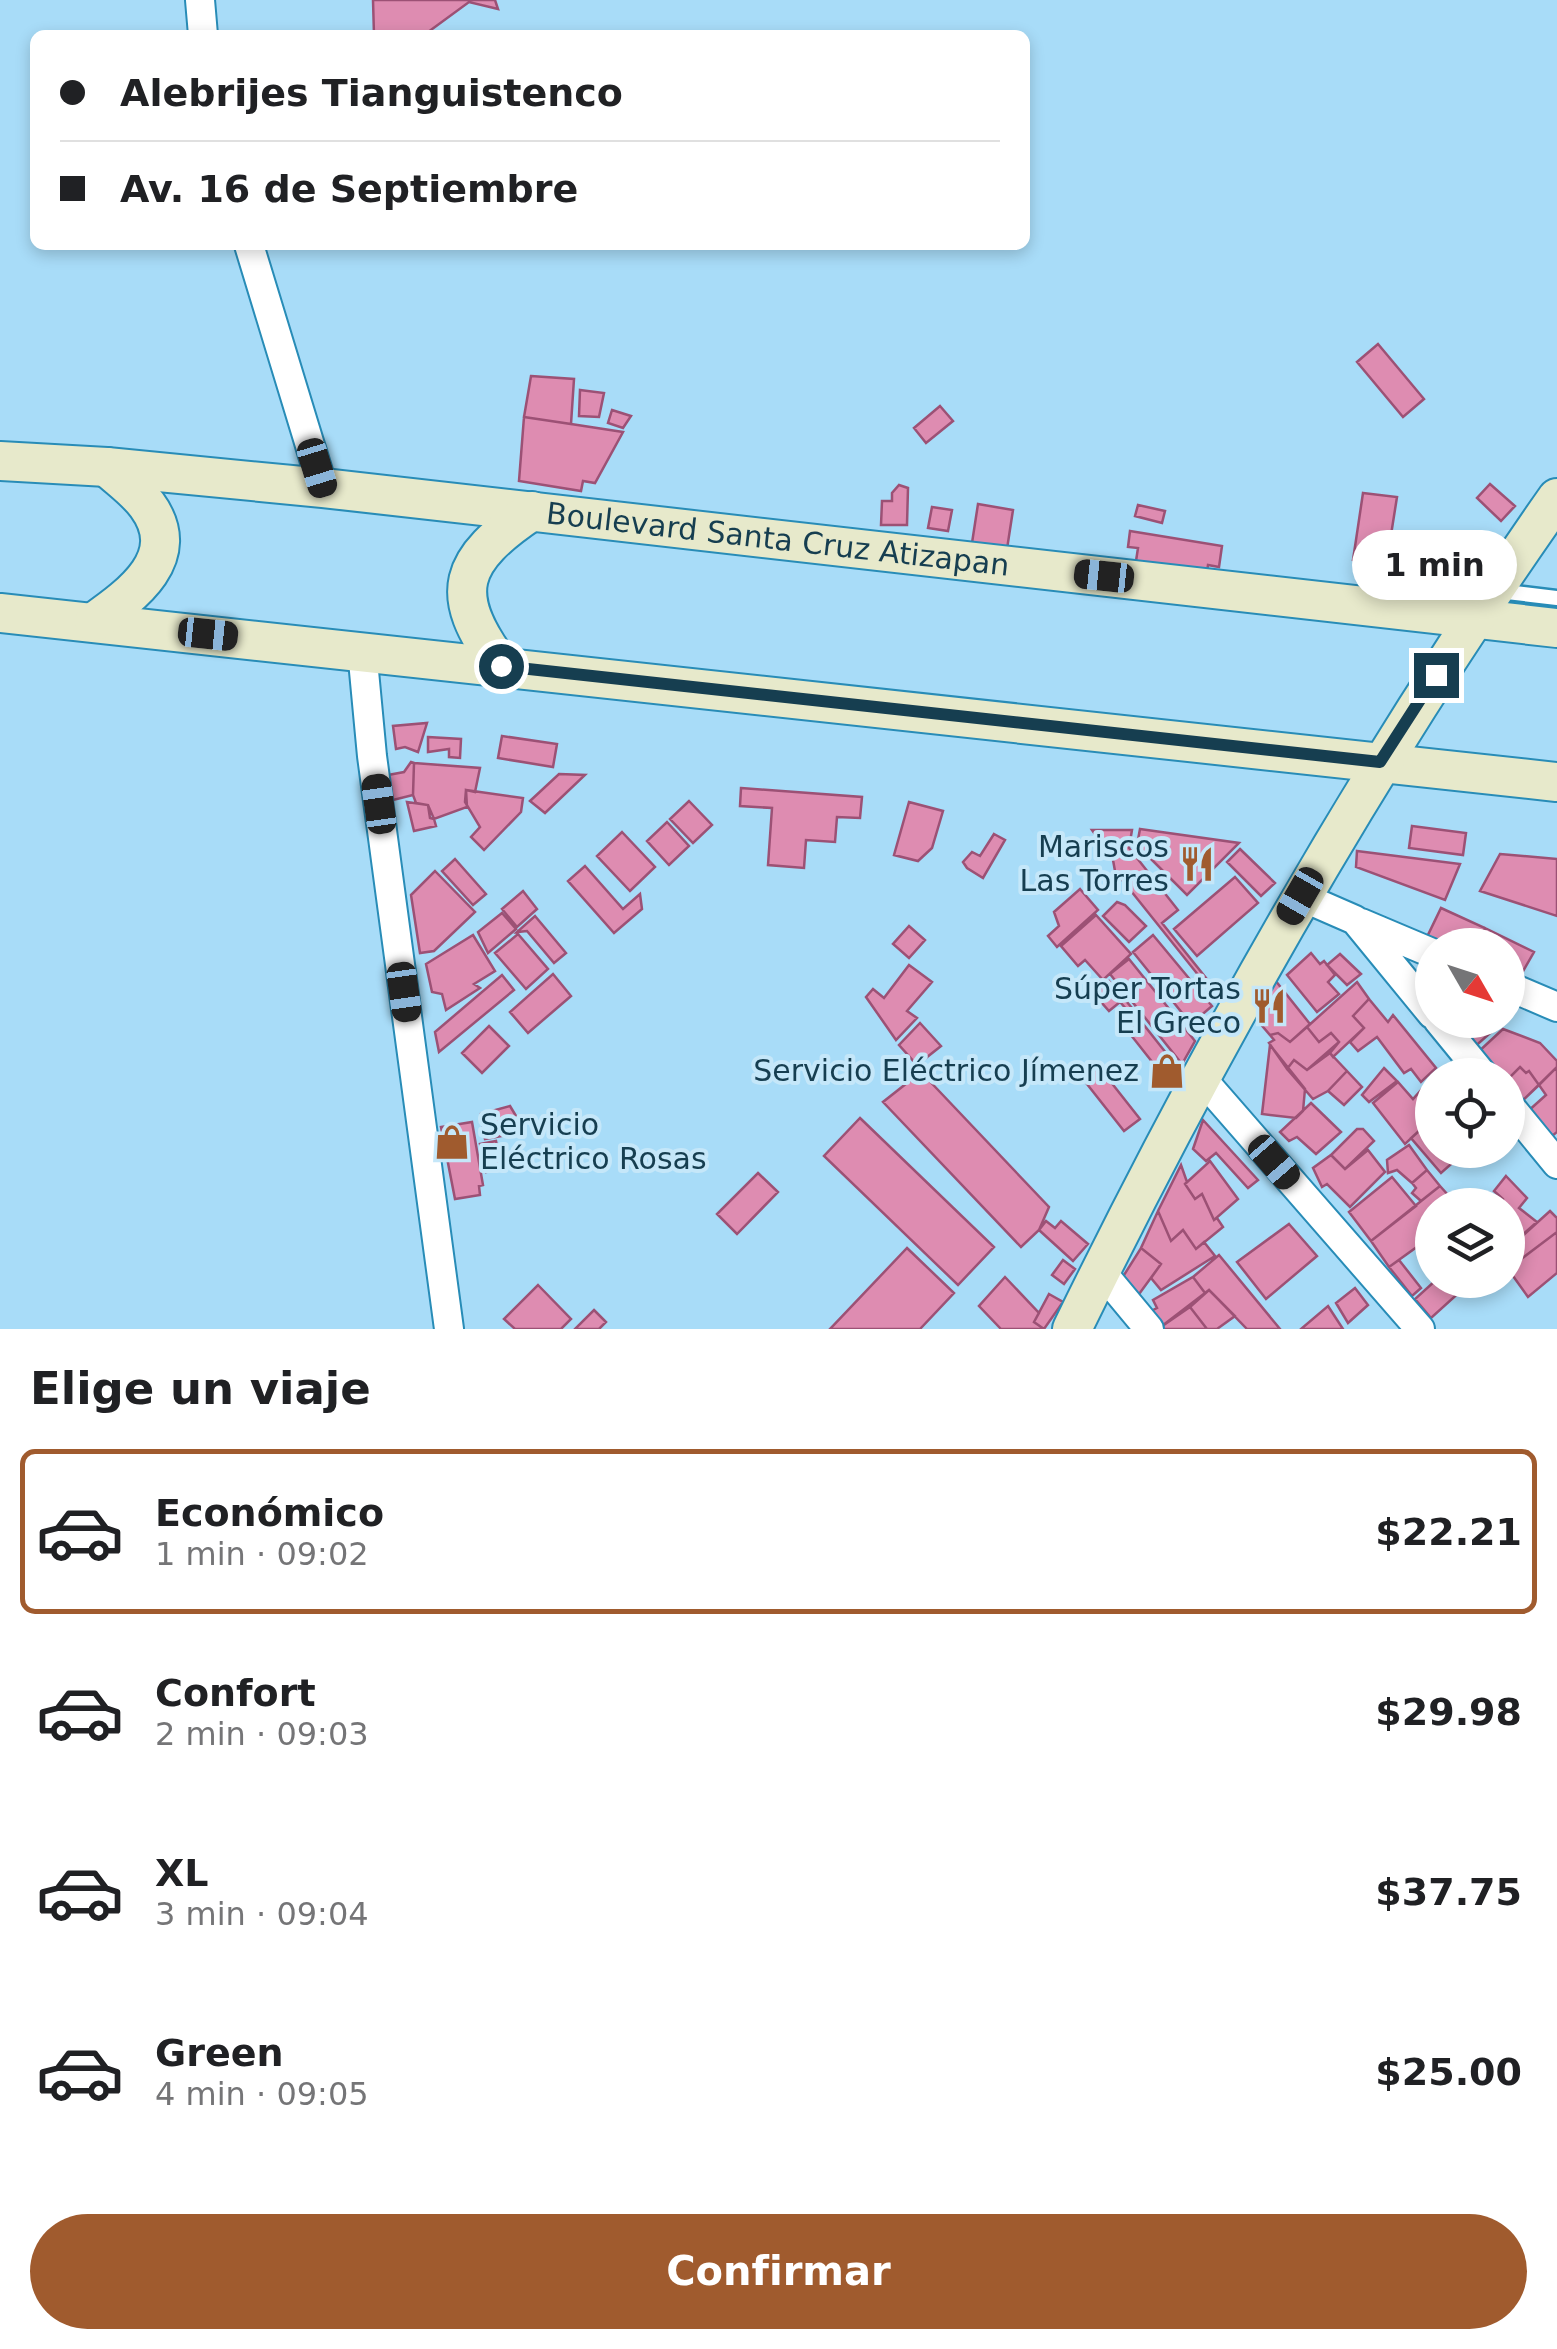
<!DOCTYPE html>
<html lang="es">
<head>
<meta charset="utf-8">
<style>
	:root { --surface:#fff; --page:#f6f6f6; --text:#202124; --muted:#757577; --line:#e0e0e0; --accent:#a05b2e }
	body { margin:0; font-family:"DejaVu Sans",sans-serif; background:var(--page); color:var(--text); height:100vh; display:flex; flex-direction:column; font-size:38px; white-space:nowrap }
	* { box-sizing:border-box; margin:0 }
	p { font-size:32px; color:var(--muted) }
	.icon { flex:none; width:55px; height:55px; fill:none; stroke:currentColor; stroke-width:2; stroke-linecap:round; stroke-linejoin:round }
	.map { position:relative; height:1329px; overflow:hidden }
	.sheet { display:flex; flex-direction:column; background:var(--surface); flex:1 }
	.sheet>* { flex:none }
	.top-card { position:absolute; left:30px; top:30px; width:1000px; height:220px; border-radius:15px; box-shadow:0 5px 15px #0003; display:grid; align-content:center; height:220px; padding:0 30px; background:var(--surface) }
	.needle { width:65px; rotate:129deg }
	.controls { position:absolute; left:1415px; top:928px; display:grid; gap:20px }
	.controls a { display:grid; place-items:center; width:110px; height:110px; border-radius:50%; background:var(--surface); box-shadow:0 5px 15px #0003; font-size:50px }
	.end { position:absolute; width:45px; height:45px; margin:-22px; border:12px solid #163e50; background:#fff; box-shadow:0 0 0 5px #fff }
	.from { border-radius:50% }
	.bubble { position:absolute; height:70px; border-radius:35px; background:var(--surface); box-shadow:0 5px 15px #0003; font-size:32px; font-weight:700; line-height:70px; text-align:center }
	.car { position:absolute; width:30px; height:60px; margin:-30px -15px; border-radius:12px; box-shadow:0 0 8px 2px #0007; background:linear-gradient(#222 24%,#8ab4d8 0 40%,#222 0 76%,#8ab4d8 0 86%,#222 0) }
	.top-card b { display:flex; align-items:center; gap:35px; height:95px; font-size:38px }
	.top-card b+b { border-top:2px solid var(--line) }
	.top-card i { width:25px; height:25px; background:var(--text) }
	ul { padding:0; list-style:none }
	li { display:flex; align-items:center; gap:30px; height:165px; margin:0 20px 15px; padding:0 10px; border:5px solid transparent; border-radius:15px }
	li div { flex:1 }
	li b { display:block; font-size:38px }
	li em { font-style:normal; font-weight:700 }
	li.on { border-color:var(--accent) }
	li>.icon { width:90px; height:90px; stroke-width:1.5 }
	h2 { padding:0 30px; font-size:45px; line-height:120px }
	.action { display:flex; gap:20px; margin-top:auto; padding:20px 30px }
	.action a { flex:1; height:115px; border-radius:60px; background:var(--accent); color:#fff; font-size:40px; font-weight:700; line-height:115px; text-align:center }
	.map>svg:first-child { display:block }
</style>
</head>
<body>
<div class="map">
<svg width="1557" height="1329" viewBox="0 0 1557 1329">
	<rect width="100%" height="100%" fill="#a8dcf8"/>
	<!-- building -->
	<path fill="#de8cb1" stroke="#9c5175" stroke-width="2.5" d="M 373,0 L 495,0 L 498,9 L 469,2 L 424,35 L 374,35 Z
		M 1378,344 L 1424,399 L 1403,417 L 1357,362 Z
		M 531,376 L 574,379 L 571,424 L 524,417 Z
		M 580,390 L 604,393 L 599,417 L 579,416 Z
		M 940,406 L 953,421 L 926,443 L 914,428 Z
		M 612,410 L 631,416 L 623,428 L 608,423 Z
		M 524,417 L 571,424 L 623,432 L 595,483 L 583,481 L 581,491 L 519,481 Z
		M 1490,484 L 1515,506 L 1501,521 L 1477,498 Z
		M 899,485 L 908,488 L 907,525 L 881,525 L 882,501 L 892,501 L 892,493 Z
		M 1363,493 L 1397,497 L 1391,535 L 1386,536 L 1382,564 L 1353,560 Z
		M 978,504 L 1013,510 L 1007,549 L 972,543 Z
		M 1138,505 L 1165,511 L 1162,523 L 1135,516 Z
		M 932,507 L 952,510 L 948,531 L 928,528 Z
		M 1130,531 L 1222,546 L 1219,567 L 1208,565 L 1207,572 L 1136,561 L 1138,548 L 1128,547 Z
		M 1390,538 L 1456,541 L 1455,562 L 1389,557 Z
		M 427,723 L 418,752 L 405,747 L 396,749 L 393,726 Z
		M 502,736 L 557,744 L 553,767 L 498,758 Z
		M 428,737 L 461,739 L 460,758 L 449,757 L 449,749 L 428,752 Z
		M 411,762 L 414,763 L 413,795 L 393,800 L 388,775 L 404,772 Z
		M 414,763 L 480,768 L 475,792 L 466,790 L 467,807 L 434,819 L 428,805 L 416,803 L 413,795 Z
		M 559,774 L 585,775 L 545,813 L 530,801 Z
		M 741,788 L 862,797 L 860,818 L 837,817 L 835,842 L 806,840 L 804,868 L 768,865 L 772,808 L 740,806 Z
		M 466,790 L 523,798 L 521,812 L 484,850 L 471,837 L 480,827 L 465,802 Z
		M 689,801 L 712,825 L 693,843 L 670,819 Z
		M 407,802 L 428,805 L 430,818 L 434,819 L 436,826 L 414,831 Z
		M 909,802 L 943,811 L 932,848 L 918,861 L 894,855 Z
		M 667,822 L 689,846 L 669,865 L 647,841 Z
		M 1412,826 L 1466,833 L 1463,855 L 1409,848 Z
		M 1140,829 L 1239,843 L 1187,895 L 1137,845 Z
		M 1092,830 L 1132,830 L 1129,848 L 1178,910 L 1162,923 L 1214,988 L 1211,991 L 1115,871 L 1113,860 Z
		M 622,832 L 655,867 L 630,891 L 597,856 Z
		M 994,834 L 1005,840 L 983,878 L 967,868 L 963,862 L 972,852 L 980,856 Z
		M 1240,849 L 1275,883 L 1261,896 L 1227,862 Z
		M 1357,851 L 1460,864 L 1445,900 L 1356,867 Z
		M 1500,854 L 1557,859 L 1557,916 L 1480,891 Z
		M 455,859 L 486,894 L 473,905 L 442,871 Z
		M 585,866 L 623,909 L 640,894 L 642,909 L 614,933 L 568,881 Z
		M 435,871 L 475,912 L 434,951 L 420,953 L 411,895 Z
		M 1235,877 L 1258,903 L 1197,956 L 1174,929 Z
		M 1080,889 L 1098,910 L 1057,947 L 1048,936 L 1059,926 L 1054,912 Z
		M 523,891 L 537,909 L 517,927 L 502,909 Z
		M 1117,902 L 1125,905 L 1146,926 L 1129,942 L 1103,916 Z
		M 1441,908 L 1485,928 L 1477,945 L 1445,945 L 1427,937 Z
		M 502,913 L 516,929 L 488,953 L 478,932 Z
		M 1096,915 L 1131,954 L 1103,980 L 1085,960 L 1078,966 L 1061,946 Z
		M 535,916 L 566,953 L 554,963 L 527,931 L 517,932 Z
		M 909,926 L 925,940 L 909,958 L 893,944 Z
		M 1485,928 L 1534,952 L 1518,980 L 1508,975 L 1508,945 L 1477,945 Z
		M 518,934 L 548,969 L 526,989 L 495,953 Z
		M 473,935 L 495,971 L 474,984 L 480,988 L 446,1010 L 442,994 L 432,992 L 426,964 Z
		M 1153,935 L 1212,1006 L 1191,1024 L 1133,952 Z
		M 1311,953 L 1320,964 L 1324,961 L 1335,975 L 1328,982 L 1339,994 L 1317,1012 L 1287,975 Z
		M 1340,954 L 1361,974 L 1347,985 L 1327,965 Z
		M 1129,959 L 1195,1041 L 1182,1064 L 1110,974 Z
		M 909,965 L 932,982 L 907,1011 L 917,1018 L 896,1040 L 866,997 L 873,989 L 884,998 Z
		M 553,974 L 571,996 L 528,1033 L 510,1012 Z
		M 502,975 L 514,990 L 439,1052 L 435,1032 Z
		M 1275,980 L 1310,1024 L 1290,1042 L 1278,1033 L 1270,1035 L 1252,1014 Z
		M 1109,981 L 1132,1008 L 1128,1011 L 1120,1002 L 1109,1011 L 1094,994 Z
		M 1357,982 L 1369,999 L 1353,1016 L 1364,1028 L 1333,1057 L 1330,1053 L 1339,1042 L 1331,1033 L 1319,1042 L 1307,1027 Z
		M 1369,999 L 1388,1022 L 1393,1015 L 1436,1068 L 1421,1082 L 1411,1069 L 1404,1073 L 1377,1037 L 1358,1051 L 1350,1042 L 1364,1028 L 1353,1016 Z
		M 1136,1015 L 1178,1068 L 1168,1082 L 1123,1025 Z
		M 1447,1020 L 1505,1020 L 1471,1050 Z
		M 920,1023 L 941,1046 L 917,1065 L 899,1045 Z
		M 489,1026 L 509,1046 L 482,1073 L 462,1053 Z
		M 1307,1027 L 1319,1042 L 1331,1033 L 1339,1042 L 1307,1070 L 1294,1060 L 1287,1069 L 1269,1043 L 1274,1040 L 1270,1035 L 1278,1033 L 1290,1042 Z
		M 1503,1029 L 1540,1043 L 1557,1061 L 1557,1067 L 1517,1106 L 1508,1094 L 1508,1075 L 1491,1075 L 1475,1055 Z
		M 1270,1045 L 1305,1089 L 1303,1111 L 1296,1118 L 1262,1114 Z
		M 1330,1053 L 1362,1087 L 1344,1105 L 1328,1091 L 1313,1099 L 1287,1069 L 1294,1060 L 1307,1070 Z
		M 1099,1067 L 1140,1119 L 1124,1131 L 1083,1079 Z
		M 1520,1067 L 1526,1073 L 1529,1071 L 1539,1085 L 1517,1106 L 1508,1094 L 1508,1079 Z
		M 1557,1067 L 1557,1132 L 1547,1140 L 1526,1113 L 1546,1095 L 1539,1085 Z
		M 1384,1068 L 1397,1081 L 1369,1102 L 1362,1095 Z
		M 1347,1071 L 1362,1087 L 1344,1105 L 1328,1091 Z
		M 921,1072 L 1049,1207 L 1039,1230 L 1021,1247 L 883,1102 Z
		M 1430,1080 L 1432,1119 L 1405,1144 L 1373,1103 L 1398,1082 L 1413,1099 Z
		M 1311,1103 L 1341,1132 L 1316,1154 L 1297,1137 L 1289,1141 L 1280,1132 Z
		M 510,1106 L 522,1126 L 512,1127 L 513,1134 L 485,1139 L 481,1114 Z
		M 860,1118 L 994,1247 L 958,1285 L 824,1156 Z
		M 1432,1119 L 1432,1150 L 1467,1150 L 1441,1173 L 1411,1138 Z
		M 1203,1120 L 1258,1180 L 1248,1188 L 1216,1153 L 1206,1161 L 1193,1149 Z
		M 472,1122 L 483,1185 L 479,1186 L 480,1195 L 455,1199 L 441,1127 Z
		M 1357,1129 L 1363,1129 L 1374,1141 L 1345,1169 L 1331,1155 Z
		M 496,1141 L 502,1169 L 486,1172 L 480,1144 Z
		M 1409,1145 L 1427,1170 L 1412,1183 L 1397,1170 L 1388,1173 L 1387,1160 Z
		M 1368,1150 L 1385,1172 L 1350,1207 L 1327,1184 L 1322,1187 L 1313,1168 L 1331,1155 L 1345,1169 Z
		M 1210,1161 L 1238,1199 L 1214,1220 L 1202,1194 L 1195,1199 L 1185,1184 Z
		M 1181,1165 L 1187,1182 L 1185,1184 L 1195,1199 L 1202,1194 L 1214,1220 L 1217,1218 L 1223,1227 L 1196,1249 L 1183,1230 L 1171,1241 L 1158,1211 Z
		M 1427,1170 L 1440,1186 L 1421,1201 L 1412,1193 L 1416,1188 L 1412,1183 Z
		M 758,1173 L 778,1192 L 737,1234 L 717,1214 Z
		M 1506,1176 L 1527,1198 L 1519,1208 L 1537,1222 L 1513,1243 L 1508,1235 L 1508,1205 L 1503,1205 L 1503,1199 L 1494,1191 Z
		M 1392,1177 L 1416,1206 L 1371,1241 L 1349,1212 Z
		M 1440,1186 L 1457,1205 L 1432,1205 L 1432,1236 L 1389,1267 L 1371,1241 Z
		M 1158,1211 L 1171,1241 L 1183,1230 L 1196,1249 L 1204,1242 L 1215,1256 L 1161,1290 L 1151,1278 L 1161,1264 L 1141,1248 Z
		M 1550,1211 L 1557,1218 L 1557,1232 L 1508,1269 L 1508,1249 Z
		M 1046,1221 L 1055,1228 L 1061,1221 L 1088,1244 L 1073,1261 L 1039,1230 Z
		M 1289,1224 L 1317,1256 L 1266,1299 L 1237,1262 Z
		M 1557,1232 L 1557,1273 L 1528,1297 L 1508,1269 Z
		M 907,1248 L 954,1293 L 920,1329 L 830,1329 Z
		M 1141,1248 L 1161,1264 L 1134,1301 L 1119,1283 Z
		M 1219,1255 L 1280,1329 L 1247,1329 L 1209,1290 L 1205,1293 L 1193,1277 Z
		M 1063,1260 L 1075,1269 L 1064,1284 L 1052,1275 Z
		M 1399,1260 L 1421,1288 L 1412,1296 L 1389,1267 Z
		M 1005,1277 L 1039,1313 L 1034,1322 L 1044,1329 L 1001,1329 L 979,1306 Z
		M 1193,1277 L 1205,1293 L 1158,1329 L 1145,1314 L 1157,1308 L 1153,1300 Z
		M 1436,1280 L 1473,1280 L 1431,1318 L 1415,1299 Z
		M 538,1285 L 571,1319 L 561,1329 L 515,1329 L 504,1319 Z
		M 1355,1288 L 1368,1305 L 1348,1323 L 1336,1303 Z
		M 1209,1290 L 1235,1316 L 1217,1329 L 1207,1329 L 1190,1307 Z
		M 1049,1294 L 1063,1302 L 1044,1329 L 1034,1322 Z
		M 1328,1306 L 1343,1329 L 1301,1329 Z
		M 1190,1307 L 1207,1329 L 1158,1329 Z
		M 594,1310 L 606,1322 L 599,1329 L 575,1329 Z"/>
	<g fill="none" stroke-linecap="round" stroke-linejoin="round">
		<defs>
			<path id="lane" d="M 1498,591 L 1557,598"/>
			<path id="street" d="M 200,0 L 203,35
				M 249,245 L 323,488
				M 362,650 L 372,756 L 449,1329
				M 1300,896 L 1355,920 L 1432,1014
				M 1361,923 L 1432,953
				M 1508,986 L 1557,1007
				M 1438,1020 L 1483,1075
				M 1202,1079 L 1420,1329
				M 1508,1104 L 1557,1164
				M 1100,1270 L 1149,1329"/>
			<g id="secondary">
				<path id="s1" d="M 0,461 L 107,467 L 323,488 L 1557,628"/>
				<path d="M 0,613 L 1557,782"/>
				<path d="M 94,622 C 132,595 185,557 147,505 C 136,490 120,479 107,467"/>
				<path d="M 501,666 C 446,593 459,560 532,511"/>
				<path d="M 1072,1329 C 1213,1040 1372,761 1557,498"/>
			</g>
		</defs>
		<!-- lane casing -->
		<use href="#lane" stroke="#288cb7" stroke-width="19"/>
		<!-- street casing -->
		<use href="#street" stroke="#288cb7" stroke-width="32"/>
		<!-- secondary casing -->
		<use href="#secondary" stroke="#288cb7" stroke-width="42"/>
		<!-- lane -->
		<use href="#lane" stroke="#fff" stroke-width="14"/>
		<!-- street -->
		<use href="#street" stroke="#fff" stroke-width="28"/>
		<!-- secondary -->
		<use href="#secondary" stroke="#e7e9cb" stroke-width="38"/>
	</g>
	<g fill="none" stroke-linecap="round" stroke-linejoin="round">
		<!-- route -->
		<path stroke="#163e50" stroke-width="12" d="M 501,666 L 1380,762 L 1436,675"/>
	</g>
	<!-- icons -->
	<defs>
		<symbol id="restaurant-bare" viewBox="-9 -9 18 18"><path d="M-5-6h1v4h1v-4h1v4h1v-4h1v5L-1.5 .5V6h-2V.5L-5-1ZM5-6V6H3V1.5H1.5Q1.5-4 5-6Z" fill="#a05b2e" stroke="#c5e7f9" stroke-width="2.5" paint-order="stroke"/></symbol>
		<symbol id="shop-bare" viewBox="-9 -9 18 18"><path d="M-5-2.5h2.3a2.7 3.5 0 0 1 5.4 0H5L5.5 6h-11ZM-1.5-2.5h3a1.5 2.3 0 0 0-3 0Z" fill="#a05b2e" stroke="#c5e7f9" stroke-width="2.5" paint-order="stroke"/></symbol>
	</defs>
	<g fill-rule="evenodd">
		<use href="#restaurant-bare" x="1172" y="839" width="50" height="50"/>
		<use href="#restaurant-bare" x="1244" y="981" width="50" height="50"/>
		<use href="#shop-bare" x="1142" y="1046" width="50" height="50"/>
		<use href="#shop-bare" x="427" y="1117" width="50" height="50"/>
	</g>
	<g text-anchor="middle" stroke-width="8" stroke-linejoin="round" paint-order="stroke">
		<!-- street labels -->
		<g font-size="30" fill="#163e50" stroke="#c5e7f9">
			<text dy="10" stroke="none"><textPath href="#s1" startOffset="782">Boulevard Santa Cruz Atizapan</textPath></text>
		</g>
		<!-- poi labels -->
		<g font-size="30" fill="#163e50" stroke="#c5e7f9" text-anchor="end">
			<text x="1169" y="857">Mariscos<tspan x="1169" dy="34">Las Torres</tspan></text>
			<text x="1241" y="999">Súper Tortas<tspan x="1241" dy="34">El Greco</tspan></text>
			<text x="1139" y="1081">Servicio Eléctrico Jímenez</text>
			<text x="480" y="1135" text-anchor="start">Servicio<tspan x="480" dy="34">Eléctrico Rosas</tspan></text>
		</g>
	</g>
</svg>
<div class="controls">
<a><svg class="needle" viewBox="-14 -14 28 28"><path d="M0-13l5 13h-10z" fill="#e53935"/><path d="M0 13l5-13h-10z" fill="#757577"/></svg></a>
<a><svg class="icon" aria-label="locate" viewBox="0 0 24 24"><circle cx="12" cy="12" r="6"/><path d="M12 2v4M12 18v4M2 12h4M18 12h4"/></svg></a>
<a><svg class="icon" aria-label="layers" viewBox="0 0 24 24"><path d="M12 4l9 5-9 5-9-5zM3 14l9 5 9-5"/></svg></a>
</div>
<i class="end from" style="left:501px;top:666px"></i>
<i class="end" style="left:1436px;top:675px"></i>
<div class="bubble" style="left:1352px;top:530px;width:165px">1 min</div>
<i class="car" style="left:317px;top:468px;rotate:163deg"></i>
<i class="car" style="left:1104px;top:576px;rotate:276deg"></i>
<i class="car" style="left:208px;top:634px;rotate:96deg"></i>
<i class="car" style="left:379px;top:804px;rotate:352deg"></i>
<i class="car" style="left:1300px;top:896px;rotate:210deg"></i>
<i class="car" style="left:404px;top:992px;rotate:172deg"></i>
<i class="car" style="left:1274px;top:1162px;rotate:139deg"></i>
<div class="top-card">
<b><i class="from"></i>Alebrijes Tianguistenco</b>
<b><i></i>Av. 16 de Septiembre</b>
</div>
</div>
<section class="sheet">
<h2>Elige un viaje</h2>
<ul>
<li class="on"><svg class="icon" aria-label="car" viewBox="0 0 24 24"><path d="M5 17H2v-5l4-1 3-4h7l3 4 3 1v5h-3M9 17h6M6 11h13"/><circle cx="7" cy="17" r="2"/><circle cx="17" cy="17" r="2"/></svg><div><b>Económico</b><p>1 min · 09:02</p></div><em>$22.21</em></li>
<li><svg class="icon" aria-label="car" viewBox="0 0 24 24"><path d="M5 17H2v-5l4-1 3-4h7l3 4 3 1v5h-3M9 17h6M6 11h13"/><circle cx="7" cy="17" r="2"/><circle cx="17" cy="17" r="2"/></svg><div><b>Confort</b><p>2 min · 09:03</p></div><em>$29.98</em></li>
<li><svg class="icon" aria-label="car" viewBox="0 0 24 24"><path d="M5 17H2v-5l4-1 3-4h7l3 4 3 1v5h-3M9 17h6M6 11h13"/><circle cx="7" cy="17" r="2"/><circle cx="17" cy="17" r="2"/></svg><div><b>XL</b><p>3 min · 09:04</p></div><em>$37.75</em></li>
<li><svg class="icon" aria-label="car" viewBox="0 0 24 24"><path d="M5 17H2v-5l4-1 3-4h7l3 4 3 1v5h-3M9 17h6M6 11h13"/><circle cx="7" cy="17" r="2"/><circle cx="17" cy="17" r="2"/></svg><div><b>Green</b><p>4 min · 09:05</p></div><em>$25.00</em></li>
</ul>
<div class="action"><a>Confirmar</a></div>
</section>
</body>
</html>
